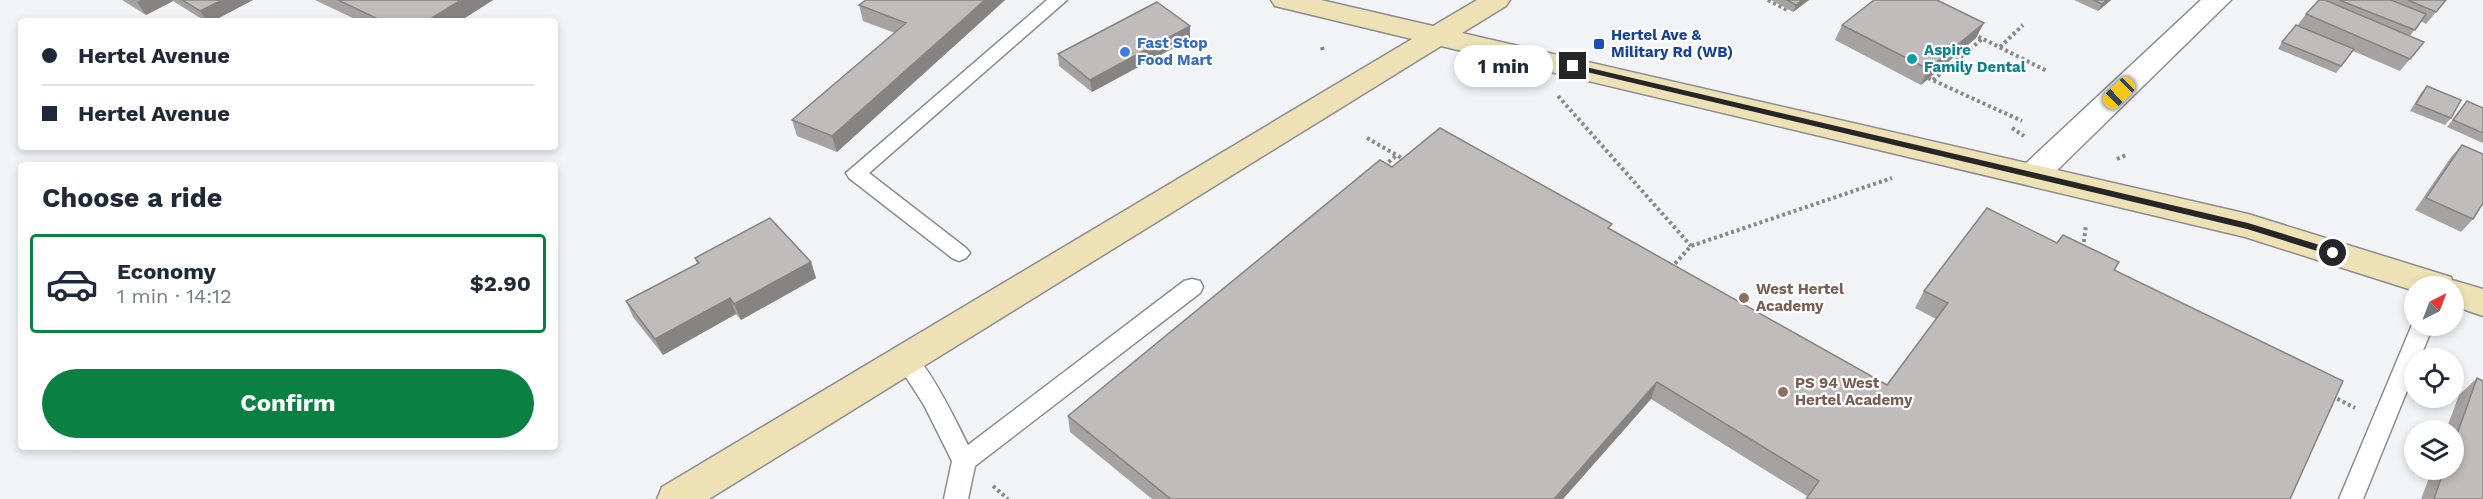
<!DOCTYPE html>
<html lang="en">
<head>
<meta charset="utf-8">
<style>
	:root { --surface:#fff; --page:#f2f2f3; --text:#1f2937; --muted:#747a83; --line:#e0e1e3; --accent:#0b8043 }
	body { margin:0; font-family:"Work Sans",sans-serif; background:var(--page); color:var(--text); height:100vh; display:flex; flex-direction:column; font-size:22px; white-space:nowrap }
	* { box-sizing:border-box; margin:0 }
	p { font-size:20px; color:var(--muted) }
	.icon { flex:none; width:33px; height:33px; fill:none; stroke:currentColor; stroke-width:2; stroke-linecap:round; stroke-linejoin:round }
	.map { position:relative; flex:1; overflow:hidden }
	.side { position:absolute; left:18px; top:162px; width:540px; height:288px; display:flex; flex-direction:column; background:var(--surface); border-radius:6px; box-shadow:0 3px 9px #0003 }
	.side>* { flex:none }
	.banner { position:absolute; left:18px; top:18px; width:540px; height:132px; border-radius:6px; box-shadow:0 3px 9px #0003; display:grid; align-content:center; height:132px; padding:0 24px; background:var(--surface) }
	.needle { width:39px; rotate:42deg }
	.tools { position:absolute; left:2404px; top:276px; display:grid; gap:12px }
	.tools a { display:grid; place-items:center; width:60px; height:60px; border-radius:50%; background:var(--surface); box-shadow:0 3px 9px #0003; font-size:30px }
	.end { position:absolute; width:27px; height:27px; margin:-14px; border:8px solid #262628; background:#fff; box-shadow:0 0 0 3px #fff }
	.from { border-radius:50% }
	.bubble { position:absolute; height:42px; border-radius:21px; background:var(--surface); box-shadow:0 3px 9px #0003; font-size:20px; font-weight:700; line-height:42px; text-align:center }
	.car { position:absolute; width:18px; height:36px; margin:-18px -9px; border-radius:8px; box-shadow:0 0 4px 2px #0007; background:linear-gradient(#f5c518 24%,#345 0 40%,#f5c518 0 76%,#345 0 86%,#f5c518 0) }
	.banner b { display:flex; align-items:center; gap:21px; height:57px; font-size:22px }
	.banner b+b { border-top:2px solid var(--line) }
	.banner i { width:15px; height:15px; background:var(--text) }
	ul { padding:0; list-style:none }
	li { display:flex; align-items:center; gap:18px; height:99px; margin:0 12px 9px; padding:0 12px; border:3px solid transparent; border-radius:6px }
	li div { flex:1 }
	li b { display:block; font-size:22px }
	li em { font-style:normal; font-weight:700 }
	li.selected { border-color:var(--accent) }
	li>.icon { width:54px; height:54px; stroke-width:1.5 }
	h2 { padding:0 24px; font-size:27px; line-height:72px }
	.action { display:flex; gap:12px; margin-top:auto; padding:12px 24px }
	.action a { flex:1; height:69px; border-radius:36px; background:var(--accent); color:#fff; font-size:24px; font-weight:700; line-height:69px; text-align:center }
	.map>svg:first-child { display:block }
</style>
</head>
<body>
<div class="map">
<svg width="2483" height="499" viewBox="0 0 2483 499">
	<rect width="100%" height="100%" fill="#f2f3f6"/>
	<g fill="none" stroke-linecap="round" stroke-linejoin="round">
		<defs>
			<path id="lane" d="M 1047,0 L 1067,0 L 869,173 L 966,248 L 970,253 L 966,258 L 959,261 L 952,258 L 849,178 L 846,173 Z
				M 1192,279 L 1200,281 L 1203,287 L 1200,293 L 975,466 L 968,499 L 944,499 L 952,461 L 924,405 L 895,360 L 898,354 C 903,352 906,350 911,353 C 927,360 959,427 968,445 L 1184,281 Z
				M 2414,320 L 2415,326 L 2433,326 L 2420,358 L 2415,358 L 2415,371 L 2363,499 L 2339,499 Z"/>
			<path id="street" d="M 2201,0 L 2231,0 L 2045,182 L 2034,185 L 2023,182 L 2018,174 L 2023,166 Z"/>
			<path id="secondary" d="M 1271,0 L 1321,0 L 1433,26 L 1477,0 L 1510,0 L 1506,6 L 1462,33 L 2248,214 L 2451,277 L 2452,280 L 2483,289 L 2483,316 L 2454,306 L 2454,286 L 2415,286 L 2415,291 L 2245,237 L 1441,46 L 709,499 L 657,499 L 662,487 L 1412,39 L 1275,6 Z"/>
		</defs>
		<!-- lane casing -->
		<use href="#lane" stroke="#8b8c8f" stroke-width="3"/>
		<!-- street casing -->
		<use href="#street" stroke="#8b8c8f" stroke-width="3"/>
		<!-- secondary casing -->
		<use href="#secondary" stroke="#8b8c8f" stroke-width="3"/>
		<!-- path -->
		<path stroke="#88888b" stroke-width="4" stroke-dasharray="3 3" stroke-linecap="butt" d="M 1768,0 L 1789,11
			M 1973,34 L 2047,71
			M 1322,47 L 1323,51
			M 2000,47 L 2023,25
			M 1928,78 L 2022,121
			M 1933,80 L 1982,39
			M 1558,96 L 1691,246
			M 2012,128 L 2024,136
			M 1367,138 L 1405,160
			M 2117,159 L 2126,155
			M 1384,166 L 1397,155
			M 2083,248 L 2086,225
			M 1671,268 L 1691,246 L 1892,178
			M 2332,396 L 2355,408
			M 993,486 L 1008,499"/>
		<!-- lane -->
		<use href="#lane" fill="#fff" fill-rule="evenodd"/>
		<!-- street -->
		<use href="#street" fill="#fff" fill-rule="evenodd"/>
		<!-- secondary -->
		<use href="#secondary" fill="#ede1b5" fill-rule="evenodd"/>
	</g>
	<!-- wall -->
	<path fill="#a5a2a1" d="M 122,0 L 253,0 L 213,21 L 205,21 L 173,1 L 146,15 Z
		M 315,0 L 493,0 L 460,21 L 359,21 Z
		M 866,0 L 1005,0 L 837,152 L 797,136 L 792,120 L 895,33 L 863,21 L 859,5 Z
		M 1771,0 L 1809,0 L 1793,12 Z
		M 2074,0 L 2111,0 L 2098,11 Z
		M 2319,0 L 2446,0 L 2426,24 L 2421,21 L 2410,36 L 2424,42 L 2400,71 L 2353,51 L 2336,73 L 2278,49 L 2282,42 L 2297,26 L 2306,14 Z
		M 1842,25 L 1976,38 L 1921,85 L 1835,40 Z
		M 1190,39 L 1092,92 L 1059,66 L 1058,54 Z
		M 2427,86 L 2451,118 L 2445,125 L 2410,111 L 2421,93 Z
		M 2467,101 L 2483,108 L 2483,143 L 2447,127 Z
		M 2462,145 L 2473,219 L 2461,232 L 2415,210 L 2451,157 Z
		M 1392,167 L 1611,230 L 1887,385 L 1936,319 L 1915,308 L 1924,291 L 2057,243 L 2119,262 L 1807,496 L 1651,399 L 1563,499 L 1152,499 L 1070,432 L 1068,416 Z
		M 695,258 L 811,262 L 816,278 L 741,320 L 736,314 L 663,355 L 633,317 L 626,301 L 697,264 Z
		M 2477,378 L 2483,499 L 2421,499 L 2432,470 L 2454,470 L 2454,430 L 2446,430 L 2459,395 Z"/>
	<!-- shaded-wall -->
	<path fill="#868483" d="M 141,0 L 172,0 L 173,1 L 146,15 L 137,2 Z
		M 222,0 L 253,0 L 213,21 L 207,21 L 200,11 Z
		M 461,0 L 493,0 L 460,21 L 427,21 Z
		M 985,0 L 1005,0 L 837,152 L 832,136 Z
		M 1802,0 L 1809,0 L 1793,12 L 1796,5 Z
		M 2107,0 L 2111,0 L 2098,11 L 2102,4 Z
		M 1984,23 L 1976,38 L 1921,85 L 1928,69 Z
		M 1190,26 L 1190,39 L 1092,92 L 1090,80 Z
		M 811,262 L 816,278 L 741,320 L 734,304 Z
		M 730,298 L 736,314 L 663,355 L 655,339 Z
		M 1657,382 L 1651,399 L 1563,499 L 1554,499 Z"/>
	<!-- building -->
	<path fill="#c0bcbb" stroke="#868483" stroke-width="1.5" d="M 182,0 L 222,0 L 200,11 Z
		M 338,0 L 461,0 L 427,21 L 382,21 Z
		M 866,0 L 985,0 L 832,136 L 792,120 L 906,23 L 859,5 Z
		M 1787,0 L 1802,0 L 1796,5 Z
		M 1874,0 L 1937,0 L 1984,23 L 1928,69 L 1842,25 Z
		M 2093,0 L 2107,0 L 2102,4 Z
		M 2319,0 L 2325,0 L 2424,42 L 2410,59 L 2306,14 Z
		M 2339,0 L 2391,0 L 2426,14 L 2415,30 Z
		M 2408,0 L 2446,0 L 2436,12 Z
		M 1157,2 L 1190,26 L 1090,80 L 1058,54 Z
		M 2296,25 L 2354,49 L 2341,66 L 2282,42 Z
		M 2427,86 L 2461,100 L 2451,118 L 2416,104 Z
		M 2467,101 L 2483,108 L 2483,133 L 2453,120 Z
		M 1440,128 L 1612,224 L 1608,228 L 1887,385 L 1948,303 L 1924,291 L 1987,208 L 2057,243 L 2063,235 L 2119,262 L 2114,270 L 2343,381 L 2290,499 L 1806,499 L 1819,481 L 1657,382 L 1554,499 L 1171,499 L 1068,416 L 1380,160 L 1392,167 Z
		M 2462,145 L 2483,154 L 2483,203 L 2473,219 L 2426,198 Z
		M 770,218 L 811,262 L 734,304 L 730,298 L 655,339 L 626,301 L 699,263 L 695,258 Z
		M 2477,378 L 2483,381 L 2483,499 L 2434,499 L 2444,470 L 2454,470 L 2454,443 Z"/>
	<!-- route -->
	<path fill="#262628" d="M 1573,64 L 2248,223 L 2336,250 L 2338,253 L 2333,256 L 2247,229 L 1570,68 L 1569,66 Z"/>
	<!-- markers -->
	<rect fill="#1a4fb4" stroke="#fff" stroke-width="2" x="1593" y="38" width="12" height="12" rx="3"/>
	<circle fill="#3f7fe0" stroke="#fff" stroke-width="2" cx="1125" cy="52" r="6"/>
	<circle fill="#0f9aa8" stroke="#fff" stroke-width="2" cx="1912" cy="59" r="6"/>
	<g fill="#8d6e63" stroke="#fff" stroke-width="2">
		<circle cx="1744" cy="298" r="6"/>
		<circle cx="1783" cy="392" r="6"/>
	</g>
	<g text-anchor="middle" stroke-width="4.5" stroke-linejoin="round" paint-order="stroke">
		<!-- transit labels -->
		<g font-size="15" font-weight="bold" fill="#164399" stroke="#fff" text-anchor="start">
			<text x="1611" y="40">Hertel Ave &amp;<tspan x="1611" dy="17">Military Rd (WB)</tspan></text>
		</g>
		<!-- shop labels -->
		<g font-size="15" font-weight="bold" fill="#366cbe" stroke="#fff" text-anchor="start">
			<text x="1137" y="48">Fast Stop<tspan x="1137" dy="17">Food Mart</tspan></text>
		</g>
		<!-- culture labels -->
		<g font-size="15" font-weight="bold" fill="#0d838f" stroke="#fff" text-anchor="start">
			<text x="1924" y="55">Aspire<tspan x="1924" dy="17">Family Dental</tspan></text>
		</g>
		<!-- education labels -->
		<g font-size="15" font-weight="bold" fill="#785e54" stroke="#fff" text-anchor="start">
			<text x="1756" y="294">West Hertel<tspan x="1756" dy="17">Academy</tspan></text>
			<text x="1795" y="388">PS 94 West<tspan x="1795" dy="17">Hertel Academy</tspan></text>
		</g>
	</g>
</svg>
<div class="tools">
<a><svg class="needle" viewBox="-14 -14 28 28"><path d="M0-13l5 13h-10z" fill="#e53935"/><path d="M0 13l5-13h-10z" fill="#747a83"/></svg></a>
<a><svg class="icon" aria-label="locate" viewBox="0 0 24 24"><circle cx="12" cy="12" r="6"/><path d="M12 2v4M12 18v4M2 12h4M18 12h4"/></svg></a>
<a><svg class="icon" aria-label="layers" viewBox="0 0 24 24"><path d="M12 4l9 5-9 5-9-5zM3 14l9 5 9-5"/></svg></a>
</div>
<i class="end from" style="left:2333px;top:253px"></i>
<i class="end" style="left:1573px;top:66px"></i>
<div class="bubble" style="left:1454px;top:45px;width:99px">1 min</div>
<i class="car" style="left:2119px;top:93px;rotate:226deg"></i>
<div class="banner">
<b><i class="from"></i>Hertel Avenue</b>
<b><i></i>Hertel Avenue</b>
</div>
<section class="side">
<h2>Choose a ride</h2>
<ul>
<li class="selected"><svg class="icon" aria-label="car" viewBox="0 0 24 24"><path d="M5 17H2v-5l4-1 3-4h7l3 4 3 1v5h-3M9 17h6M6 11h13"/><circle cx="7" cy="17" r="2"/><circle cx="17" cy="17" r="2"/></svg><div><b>Economy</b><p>1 min · 14:12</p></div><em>$2.90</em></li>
</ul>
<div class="action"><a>Confirm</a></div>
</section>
</div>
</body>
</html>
